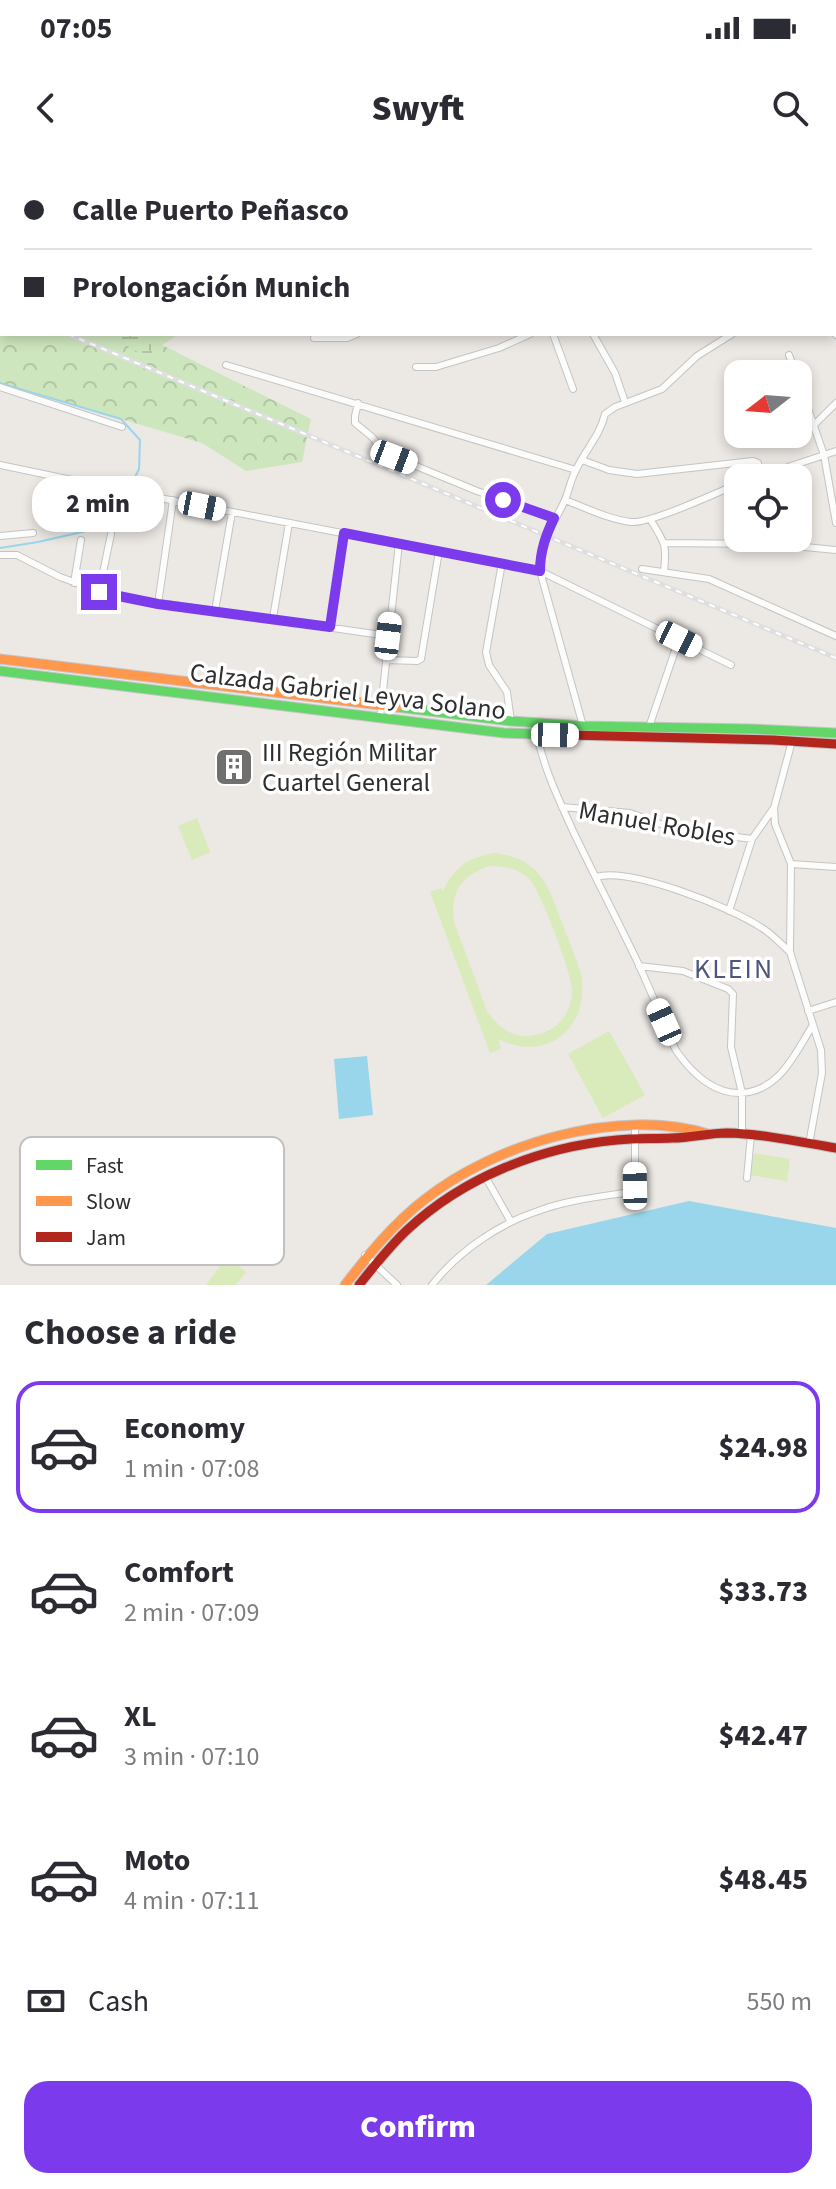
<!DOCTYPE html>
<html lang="en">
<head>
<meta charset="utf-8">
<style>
	:root { --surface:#fff; --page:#f7f7f7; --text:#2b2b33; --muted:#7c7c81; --line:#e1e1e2; --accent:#7c3aed }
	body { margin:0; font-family:"Source Sans 3",sans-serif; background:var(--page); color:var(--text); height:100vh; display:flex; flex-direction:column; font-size:30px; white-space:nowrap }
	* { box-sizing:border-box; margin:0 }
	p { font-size:26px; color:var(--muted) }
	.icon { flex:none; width:44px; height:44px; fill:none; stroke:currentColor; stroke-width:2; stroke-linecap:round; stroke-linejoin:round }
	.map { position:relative; height:1125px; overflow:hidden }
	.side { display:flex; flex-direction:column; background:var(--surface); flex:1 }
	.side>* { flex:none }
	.top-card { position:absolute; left:0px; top:0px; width:836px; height:176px; box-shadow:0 4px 12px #0003; display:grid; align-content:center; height:176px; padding:0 24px; background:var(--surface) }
	.needle { width:52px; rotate:253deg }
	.buttons { position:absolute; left:724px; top:200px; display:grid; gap:16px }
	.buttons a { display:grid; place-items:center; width:88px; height:88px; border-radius:16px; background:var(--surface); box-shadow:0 4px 12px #0003; font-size:40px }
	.end { position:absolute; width:36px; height:36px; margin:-18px; border:10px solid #7c3aed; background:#fff; box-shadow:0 0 0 4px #fff }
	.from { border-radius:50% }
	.bubble { position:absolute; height:56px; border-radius:24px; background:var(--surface); box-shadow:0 4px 12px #0003; font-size:26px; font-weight:800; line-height:56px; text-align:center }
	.car { position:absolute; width:24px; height:48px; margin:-24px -12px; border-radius:10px; box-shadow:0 0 6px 2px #0007; background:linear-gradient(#fff 24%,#345 0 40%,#fff 0 76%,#345 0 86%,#fff 0) }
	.top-card b { display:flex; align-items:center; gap:28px; height:76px; font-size:30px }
	.top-card b+b { border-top:2px solid var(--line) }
	.top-card i { width:20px; height:20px; background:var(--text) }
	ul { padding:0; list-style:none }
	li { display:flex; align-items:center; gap:24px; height:132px; margin:0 16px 12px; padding:0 8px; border:4px solid transparent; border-radius:24px }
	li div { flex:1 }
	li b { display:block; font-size:30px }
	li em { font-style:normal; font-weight:800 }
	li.selected { border-color:var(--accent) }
	li>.icon { width:72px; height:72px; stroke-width:1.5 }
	h2 { padding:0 24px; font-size:36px; line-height:96px }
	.pay { display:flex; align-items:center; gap:20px; height:88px; padding:0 24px; font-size:30px }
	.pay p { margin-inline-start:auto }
	.primary-button { display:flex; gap:16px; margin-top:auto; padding:16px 24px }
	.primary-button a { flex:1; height:92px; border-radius:24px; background:var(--accent); color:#fff; font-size:32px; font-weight:800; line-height:92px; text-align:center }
	.status { display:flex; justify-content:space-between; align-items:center; height:56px; padding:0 40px; background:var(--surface); direction:ltr }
	.status svg { height:22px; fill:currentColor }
	header { display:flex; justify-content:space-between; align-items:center; height:104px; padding:0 24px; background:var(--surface); font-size:36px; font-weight:800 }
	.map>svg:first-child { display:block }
</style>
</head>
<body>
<div class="status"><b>07:05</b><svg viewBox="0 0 49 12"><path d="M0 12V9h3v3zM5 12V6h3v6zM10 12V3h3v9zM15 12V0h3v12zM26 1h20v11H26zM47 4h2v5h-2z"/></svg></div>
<header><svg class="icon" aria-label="back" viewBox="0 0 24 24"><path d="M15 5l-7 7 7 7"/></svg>Swyft<svg class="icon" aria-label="search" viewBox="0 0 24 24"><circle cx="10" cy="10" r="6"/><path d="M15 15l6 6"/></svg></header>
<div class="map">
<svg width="836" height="1125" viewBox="0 0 836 1125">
	<defs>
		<pattern id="forest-crowns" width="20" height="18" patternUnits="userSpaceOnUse" patternTransform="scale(2)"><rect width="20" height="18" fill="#cee6be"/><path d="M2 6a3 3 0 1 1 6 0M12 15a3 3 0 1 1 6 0" fill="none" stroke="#b1c6a4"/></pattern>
		<pattern id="wetland-marsh" width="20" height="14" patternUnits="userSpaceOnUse" patternTransform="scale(2)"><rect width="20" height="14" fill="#cee6be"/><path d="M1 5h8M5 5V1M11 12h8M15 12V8" fill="none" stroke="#b1c6a4"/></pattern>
	</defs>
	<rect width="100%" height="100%" fill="#ece8e4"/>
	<!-- forest -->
	<path fill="url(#forest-crowns)" d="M 0,0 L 408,0 L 408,2 L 2,2 L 2,174 L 179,174 L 162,185 L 311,259 L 302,302 L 246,311 L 202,283 L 0,223 Z"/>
	<!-- wetland -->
	<path fill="url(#wetland-marsh)" d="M 0,0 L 127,0 L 129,2 L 2,2 L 2,129 L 0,128 Z
		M 133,0 L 358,0 L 356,2 L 134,2 Z
		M 107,174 L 151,174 L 153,189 L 150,199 Z"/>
	<!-- pitch -->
	<path fill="#d9eabb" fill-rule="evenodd" d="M 197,658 L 210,692 L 192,700 L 178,666 Z
		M 495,693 C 539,699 547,722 561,760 C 568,778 575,796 581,813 C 591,866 548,904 498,879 L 501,889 L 490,893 L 430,732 L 441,728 L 443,731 C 454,707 469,697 495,693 ZM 489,706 C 504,706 518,708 529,719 C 540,729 571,812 572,828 C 572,829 572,839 571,840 C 567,867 535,884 509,872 C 500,868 493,859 487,851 L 454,762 C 450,732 461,716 489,706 Z
		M 609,871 L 645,935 L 603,958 L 568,894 Z
		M 754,993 L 790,999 L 787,1021 L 750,1015 Z
		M 227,1097 L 246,1112 L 236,1125 L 206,1125 Z"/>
	<!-- water -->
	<path fill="#99d6ec" d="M 367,896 L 373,955 L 339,959 L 334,899 Z
		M 689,1041 L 836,1068 L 836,1125 L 486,1125 L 547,1074 Z"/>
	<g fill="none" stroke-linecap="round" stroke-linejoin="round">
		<!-- stream -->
		<path stroke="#99d6ec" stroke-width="2" d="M 0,223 L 121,259 L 140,280 L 139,309 L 129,329
			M 0,388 L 38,382 L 108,366 L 117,358 L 126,335"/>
		<defs>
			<path id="street" d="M 649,0 L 650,2
				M 701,0 L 702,2
				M 547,2 L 551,0
				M 679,2 L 683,0
				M 794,2 L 797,0
				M 834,47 L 836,46
				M 834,157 L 836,155
				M 834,171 L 836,175
				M 553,174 L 573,229
				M 593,174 L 615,213 L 625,242
				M 314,178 L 347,178 L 357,174
				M 789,195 L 796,214
				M 226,205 L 576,310
				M 416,207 L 436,207 L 499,188 L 530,174
				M 798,220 L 824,295 L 836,363
				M 0,227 L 122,267
				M 358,243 L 355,256 L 355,263 L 372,277 L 383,290 L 394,297 L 477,331 L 554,358
				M 814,265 L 836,243
				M 582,300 L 609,310 L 637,314 L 753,301 L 758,303 L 762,318
				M 0,305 L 139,334 L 540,411 L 731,505
				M 755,318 L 836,291
				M 565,340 C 586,348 608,359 631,362 C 650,364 716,333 738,324
				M 650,359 C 665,383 667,384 664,412
				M 0,376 L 33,373
				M 665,383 L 774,384 L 836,390
				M 0,395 L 17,395 L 60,417 L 112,436 L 388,476
				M 502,403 L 486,492 L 489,505 L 507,532 L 511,561
				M 642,409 L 709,419 L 836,476
				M 74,423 L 81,380
				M 99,432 L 111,374
				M 158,444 L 173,340
				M 215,451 L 232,352
				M 273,458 L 289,363
				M 330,467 L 344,373
				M 386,500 L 417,501 L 421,499 L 439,391
				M 380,558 L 399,383
				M 583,566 L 540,411 C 540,380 553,366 565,340 C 569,330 571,319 576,310 C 585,290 600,276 605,254 L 615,247 L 662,229 L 697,196 L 732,174
				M 649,567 L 679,479
				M 537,575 C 544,609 559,640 573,671 C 594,715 617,759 638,803 C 647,823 656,844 665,864 C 669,873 672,884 677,892 C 692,913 714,934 741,933 C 780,931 795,893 813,865
				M 792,581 L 774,648 L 775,664 L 791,704 L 790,792 L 821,890 L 822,913 L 809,984
				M 562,647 L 630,653 L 675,669 L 752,679
				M 791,704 L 836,707
				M 596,717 C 630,707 731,747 762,768 C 772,774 781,784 790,792
				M 729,751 L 752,679 L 773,649
				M 639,806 L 683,811 L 728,829 L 733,834 L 731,887 L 742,933 L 742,974
				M 808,851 L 836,842
				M 485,1016 L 511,1062
				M 747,1018 L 751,975
				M 365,1095 L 397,1125
				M 432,1125 C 458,1092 498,1064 538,1051 C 567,1040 599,1037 630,1032 L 635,1026 L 635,965"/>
			<path id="fast" d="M 0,511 L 504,573 L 569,575
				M 397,547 L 511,561 L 583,566 L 751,569 L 836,573"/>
			<path id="slow" d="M 0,499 L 397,547
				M 345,1125 C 369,1094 393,1064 424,1040 C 496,983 618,947 708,974"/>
			<path id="jam" d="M 569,575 L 773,580 L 836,584
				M 359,1125 C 374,1106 389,1087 407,1070 C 464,1017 540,987 617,980 C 636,978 654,979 672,978 C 691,978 708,973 727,973 C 764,974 800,982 836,988"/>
		</defs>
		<!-- street casing -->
		<use href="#street" stroke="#c5c4c5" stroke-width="8"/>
		<!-- fast casing -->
		<use href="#fast" stroke="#c5c4c5" stroke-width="11"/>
		<!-- slow casing -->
		<use href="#slow" stroke="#c5c4c5" stroke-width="11"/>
		<!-- jam casing -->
		<use href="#jam" stroke="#c5c4c5" stroke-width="11"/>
		<!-- street -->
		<use href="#street" stroke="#fcfcfb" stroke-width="6"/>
		<!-- fast -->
		<use href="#fast" stroke="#63d668" stroke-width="9"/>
		<!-- slow -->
		<use href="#slow" stroke="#ff974d" stroke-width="9"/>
		<!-- jam -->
		<use href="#jam" stroke="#b3261e" stroke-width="9"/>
		<defs>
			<path id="rail" d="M 0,145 L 2,146
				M 68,174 L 836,498"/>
		</defs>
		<!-- rail casing -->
		<use href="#rail" stroke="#dfdfe1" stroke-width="5"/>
		<!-- rail -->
		<use href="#rail" stroke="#fff" stroke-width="2" stroke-dasharray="6" stroke-linecap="butt"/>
	</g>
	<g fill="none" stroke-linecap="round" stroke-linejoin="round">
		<!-- route -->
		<path stroke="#7c3aed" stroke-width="10" d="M 99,432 L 158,444 L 330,467 L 344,373 L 540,411 C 540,391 546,375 554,358 L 503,340"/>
	</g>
	<!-- icons -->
	<defs>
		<symbol id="building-square" viewBox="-11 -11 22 22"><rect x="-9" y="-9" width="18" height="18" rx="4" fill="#706f6e" stroke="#fff"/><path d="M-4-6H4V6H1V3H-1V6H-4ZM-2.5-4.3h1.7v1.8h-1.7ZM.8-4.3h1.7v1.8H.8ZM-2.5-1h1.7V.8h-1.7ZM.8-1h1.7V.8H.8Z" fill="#fff"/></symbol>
	</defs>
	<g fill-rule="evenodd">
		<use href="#building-square" x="212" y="585" width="44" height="44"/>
	</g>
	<g text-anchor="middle" stroke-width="7" stroke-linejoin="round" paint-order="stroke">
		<!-- street labels -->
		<g font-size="26" fill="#2e2e2e" stroke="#fff">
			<text transform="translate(348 531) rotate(7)" y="9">Calzada Gabriel Leyva Solano</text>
			<text transform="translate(657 663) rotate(10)" y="9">Manuel Robles</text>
		</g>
		<!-- poi labels -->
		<g font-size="26" fill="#2e2e2e" stroke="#fff" text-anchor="start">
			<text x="262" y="601">III Región Militar<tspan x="262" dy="30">Cuartel General</tspan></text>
		</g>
		<!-- neighbourhood labels -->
		<g font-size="28" letter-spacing="2" fill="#4d5680" stroke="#fff">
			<text x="734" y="818">KLEIN</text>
		</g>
	</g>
	<!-- legend -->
	<rect x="20" y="977" width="264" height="128" rx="12" fill="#fff" stroke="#c0c0c0" stroke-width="2"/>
	<rect x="36" y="1000" width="36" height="10" fill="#63d668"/>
	<rect x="36" y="1036" width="36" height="10" fill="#ff974d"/>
	<rect x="36" y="1072" width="36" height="10" fill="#b3261e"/>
	<g font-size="22" fill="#2e2e2e">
		<text x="86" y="1013">Fast</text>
		<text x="86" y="1049">Slow</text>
		<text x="86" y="1085">Jam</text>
	</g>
</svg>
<div class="buttons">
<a><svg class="needle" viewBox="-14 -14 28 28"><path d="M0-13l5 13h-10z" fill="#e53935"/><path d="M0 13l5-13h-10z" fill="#7c7c81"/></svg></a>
<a><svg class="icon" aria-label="locate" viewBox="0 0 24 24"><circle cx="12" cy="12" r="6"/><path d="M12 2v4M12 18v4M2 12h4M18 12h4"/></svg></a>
</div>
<i class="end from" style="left:503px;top:340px"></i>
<i class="end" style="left:99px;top:432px"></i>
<div class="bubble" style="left:32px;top:316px;width:132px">2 min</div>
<i class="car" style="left:394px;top:297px;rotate:111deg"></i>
<i class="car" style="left:202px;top:346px;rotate:101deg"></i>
<i class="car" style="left:388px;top:476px;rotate:7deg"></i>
<i class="car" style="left:679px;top:479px;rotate:116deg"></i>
<i class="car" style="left:555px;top:575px;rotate:91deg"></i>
<i class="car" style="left:664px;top:862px;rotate:336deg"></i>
<i class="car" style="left:635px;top:1026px;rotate:359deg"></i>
<div class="top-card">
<b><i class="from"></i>Calle Puerto Peñasco</b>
<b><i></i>Prolongación Munich</b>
</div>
</div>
<section class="side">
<h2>Choose a ride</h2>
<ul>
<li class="selected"><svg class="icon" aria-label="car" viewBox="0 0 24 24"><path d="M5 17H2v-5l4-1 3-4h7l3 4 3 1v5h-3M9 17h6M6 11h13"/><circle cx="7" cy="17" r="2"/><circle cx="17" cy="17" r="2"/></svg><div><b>Economy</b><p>1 min · 07:08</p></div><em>$24.98</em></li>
<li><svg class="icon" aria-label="car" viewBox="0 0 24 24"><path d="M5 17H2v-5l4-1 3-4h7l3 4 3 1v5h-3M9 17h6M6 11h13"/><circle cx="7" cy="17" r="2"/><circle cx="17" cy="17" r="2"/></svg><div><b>Comfort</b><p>2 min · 07:09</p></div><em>$33.73</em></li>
<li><svg class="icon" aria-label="car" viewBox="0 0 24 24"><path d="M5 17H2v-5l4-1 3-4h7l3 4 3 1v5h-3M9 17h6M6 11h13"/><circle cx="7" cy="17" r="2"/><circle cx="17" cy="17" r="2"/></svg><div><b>XL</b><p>3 min · 07:10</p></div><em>$42.47</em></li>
<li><svg class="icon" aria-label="car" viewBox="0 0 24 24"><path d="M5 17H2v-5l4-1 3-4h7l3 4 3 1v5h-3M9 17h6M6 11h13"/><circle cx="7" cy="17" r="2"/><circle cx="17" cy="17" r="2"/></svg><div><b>Moto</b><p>4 min · 07:11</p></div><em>$48.45</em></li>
</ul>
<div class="pay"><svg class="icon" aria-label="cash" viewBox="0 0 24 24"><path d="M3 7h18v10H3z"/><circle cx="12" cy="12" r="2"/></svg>Cash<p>550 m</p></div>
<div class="primary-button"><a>Confirm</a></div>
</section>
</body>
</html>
